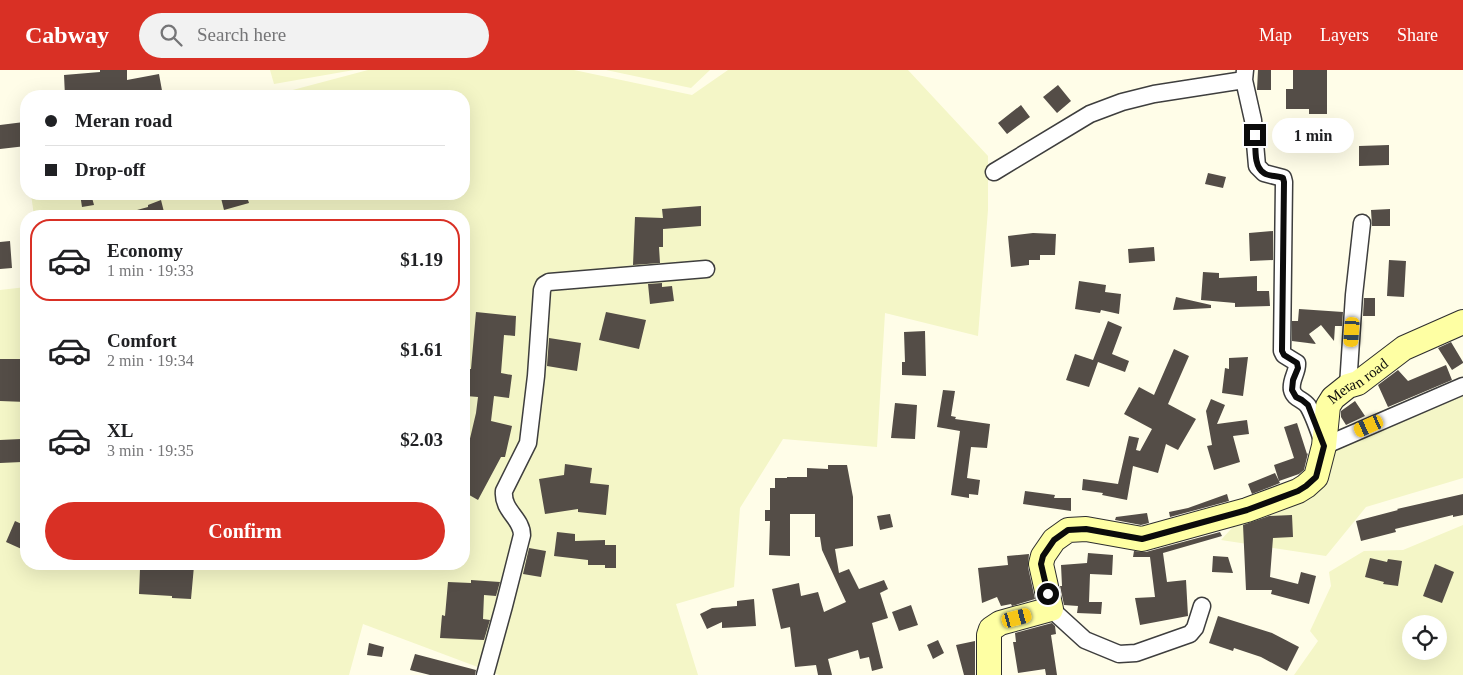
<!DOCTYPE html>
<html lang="en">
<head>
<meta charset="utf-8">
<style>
	:root { --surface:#fff; --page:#f2f2f2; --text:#202124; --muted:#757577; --line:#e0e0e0; --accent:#d93025 }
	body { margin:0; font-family:"Times New Roman",serif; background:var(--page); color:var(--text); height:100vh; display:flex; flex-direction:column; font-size:19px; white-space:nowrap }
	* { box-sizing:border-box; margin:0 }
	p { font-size:16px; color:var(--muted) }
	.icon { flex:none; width:28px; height:28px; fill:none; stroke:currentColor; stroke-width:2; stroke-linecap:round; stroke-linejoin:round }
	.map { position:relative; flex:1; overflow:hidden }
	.side { position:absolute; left:20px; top:140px; width:450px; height:360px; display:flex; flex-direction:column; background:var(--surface); border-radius:20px; box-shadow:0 5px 20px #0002 }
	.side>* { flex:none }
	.top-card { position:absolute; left:20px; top:20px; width:450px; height:110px; border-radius:20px; box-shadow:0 5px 20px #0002; display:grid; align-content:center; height:110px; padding:0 25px; background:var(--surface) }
	.buttons { position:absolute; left:1402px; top:545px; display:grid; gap:10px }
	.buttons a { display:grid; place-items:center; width:45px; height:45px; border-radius:50%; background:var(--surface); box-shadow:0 5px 20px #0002; font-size:25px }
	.end { position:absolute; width:22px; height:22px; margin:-11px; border:6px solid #0b0b0b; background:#fff; box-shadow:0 0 0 2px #fff }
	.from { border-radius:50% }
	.bubble { position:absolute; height:35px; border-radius:18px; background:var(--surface); box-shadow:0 5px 20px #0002; font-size:16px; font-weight:600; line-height:35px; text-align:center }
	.car { position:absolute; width:15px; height:30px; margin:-15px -8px; border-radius:6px; box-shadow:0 0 4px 1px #0007; background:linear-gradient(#f5c518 24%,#345 0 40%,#f5c518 0 76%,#345 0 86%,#f5c518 0) }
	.top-card b { display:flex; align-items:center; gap:18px; height:48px; font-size:19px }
	.top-card b+b { border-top:1px solid var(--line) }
	.top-card i { width:12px; height:12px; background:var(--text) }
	ul { padding:9px 0 0; list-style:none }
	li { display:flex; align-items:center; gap:15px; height:82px; margin:0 10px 8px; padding:0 15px; border:2px solid transparent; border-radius:20px }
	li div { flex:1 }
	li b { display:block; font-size:19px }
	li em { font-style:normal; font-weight:600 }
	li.on { border-color:var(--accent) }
	li>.icon { width:45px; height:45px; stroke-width:1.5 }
	.cta { display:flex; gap:10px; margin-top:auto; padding:10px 25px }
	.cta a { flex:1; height:58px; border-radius:30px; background:var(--accent); color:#fff; font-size:20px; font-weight:600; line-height:58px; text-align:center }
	header { display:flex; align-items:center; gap:30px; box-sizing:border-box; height:70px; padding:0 25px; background:var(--accent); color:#fff }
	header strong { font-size:24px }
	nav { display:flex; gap:28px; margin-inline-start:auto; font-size:18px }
	.search { width:350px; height:45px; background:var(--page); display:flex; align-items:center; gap:12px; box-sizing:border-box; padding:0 18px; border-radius:28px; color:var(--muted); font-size:19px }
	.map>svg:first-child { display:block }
</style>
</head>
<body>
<header>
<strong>Cabway</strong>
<div class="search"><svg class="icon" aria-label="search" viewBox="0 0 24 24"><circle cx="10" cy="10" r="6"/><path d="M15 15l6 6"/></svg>Search here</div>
<nav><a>Map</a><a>Layers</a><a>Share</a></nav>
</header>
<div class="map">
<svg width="1463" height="605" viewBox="0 0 1463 605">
	<rect width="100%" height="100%" fill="#fffde8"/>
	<!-- farmland -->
	<path fill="#f4f6c7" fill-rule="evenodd" d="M 270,0 L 354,0 L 274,14 Z
		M 368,0 L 574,0 L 692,25 L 728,0 L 908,0 L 988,86 L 988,140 L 978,266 L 885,243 L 877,377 L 783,369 L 740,438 L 734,517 L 676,534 L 698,605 L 499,605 L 363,554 L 349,605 L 0,605 L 0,220 L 26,217 L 26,494 L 464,494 L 464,146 L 34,146 L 31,124 L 464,124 L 464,26 L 270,26 Z
		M 606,0 L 710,0 L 691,18 Z
		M 1463,322 L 1463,408 L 1366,437 L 1326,486 L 1221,470 L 1240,449 L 1320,414 L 1329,381 Z
		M 1463,455 L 1463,605 L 1294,605 L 1318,571 L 1310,561 L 1331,516 L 1329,502 L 1364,481 L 1403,480 ZM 1411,554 L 1439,554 L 1439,581 L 1411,581 Z"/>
	<!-- building -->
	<path fill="#544d47" d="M 100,0 L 127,0 L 127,10 L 159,4 L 163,26 L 65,26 L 64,5 L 100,2 Z
		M 1258,0 L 1271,0 L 1271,20 L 1257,20 Z
		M 1293,0 L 1327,0 L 1327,44 L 1309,44 L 1309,39 L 1286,39 L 1286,19 L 1293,19 Z
		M 1058,15 L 1071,31 L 1057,43 L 1043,27 Z
		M 1021,35 L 1030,47 L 1007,64 L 998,53 Z
		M 24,52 L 26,76 L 0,79 L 0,55 Z
		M 1389,75 L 1389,95 L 1359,96 L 1359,76 Z
		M 1208,103 L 1226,107 L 1223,118 L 1205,114 Z
		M 80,124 L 91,124 L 94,135 L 82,137 Z
		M 220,124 L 246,124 L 249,133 L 224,140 Z
		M 161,130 L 165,146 L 127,146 L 126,143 L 148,137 L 148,135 Z
		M 701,136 L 701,156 L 663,159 L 663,177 L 659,177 L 660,193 L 633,195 L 635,147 L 663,148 L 662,139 Z
		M 1390,139 L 1390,156 L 1372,156 L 1371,140 Z
		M 1273,161 L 1273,190 L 1250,191 L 1249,163 Z
		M 1033,163 L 1056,164 L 1055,185 L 1040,185 L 1040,190 L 1029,190 L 1029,195 L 1011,197 L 1008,166 Z
		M 10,171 L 12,198 L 0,199 L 0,172 Z
		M 1154,177 L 1155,191 L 1129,193 L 1128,179 Z
		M 1389,190 L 1406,191 L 1404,227 L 1387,226 Z
		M 1203,202 L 1219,203 L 1219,208 L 1257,206 L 1257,221 L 1269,221 L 1270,236 L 1235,237 L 1235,233 L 1201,230 Z
		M 1079,211 L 1106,215 L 1105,222 L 1121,224 L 1119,244 L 1101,240 L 1100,243 L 1075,239 Z
		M 662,213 L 662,217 L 672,216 L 674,231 L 650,234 L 648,214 Z
		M 1176,227 L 1211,235 L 1211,238 L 1173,240 Z
		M 1364,228 L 1375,228 L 1375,246 L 1363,246 Z
		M 1299,239 L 1343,242 L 1342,256 L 1335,256 L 1334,271 L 1321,255 L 1309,264 L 1316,274 L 1292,271 L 1292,251 L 1298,251 Z
		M 476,242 L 516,246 L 515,266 L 504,265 L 501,303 L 512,305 L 509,328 L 494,326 L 491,351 L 512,356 L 505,387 L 501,387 L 478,430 L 464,422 L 464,394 L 476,343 L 478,327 L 466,326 L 469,299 L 471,299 Z
		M 606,242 L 646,250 L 639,279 L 599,270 Z
		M 1108,251 L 1122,257 L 1112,284 L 1129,291 L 1125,302 L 1098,292 L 1089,317 L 1066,310 L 1075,284 L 1093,290 Z
		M 925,261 L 926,306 L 902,305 L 902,292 L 905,292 L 904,262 Z
		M 549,268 L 581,273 L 577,301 L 547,296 Z
		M 1451,272 L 1463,292 L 1463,293 L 1452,300 L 1438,278 Z
		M 1174,279 L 1189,286 L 1168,334 L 1196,349 L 1178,380 L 1166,374 L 1158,403 L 1133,396 L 1127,430 L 1102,425 L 1103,423 L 1082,420 L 1083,409 L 1118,414 L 1129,366 L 1139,368 L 1136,380 L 1140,381 L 1152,359 L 1124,344 L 1139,317 L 1154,325 Z
		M 1248,287 L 1243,326 L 1222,323 L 1225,298 L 1229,299 L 1229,288 Z
		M 0,289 L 26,289 L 26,332 L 0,331 Z
		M 1446,295 L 1452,310 L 1388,337 L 1378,315 L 1398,300 L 1408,311 Z
		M 943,320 L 955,321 L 951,346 L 956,347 L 955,349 L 990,354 L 987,378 L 971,377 L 967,408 L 980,410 L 978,425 L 969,424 L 969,428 L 951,425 L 960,361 L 937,357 Z
		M 1211,329 L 1225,335 L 1217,354 L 1247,350 L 1249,364 L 1233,366 L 1240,392 L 1214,400 L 1207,376 L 1212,375 L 1206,341 Z
		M 1355,331 L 1365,346 L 1346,355 L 1341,347 L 1341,341 Z
		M 895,333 L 917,335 L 915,369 L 891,368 Z
		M 1297,353 L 1307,384 L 1308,383 L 1304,400 L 1299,404 L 1279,411 L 1274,395 L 1294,388 L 1284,357 Z
		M 21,369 L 21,371 L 26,371 L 26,389 L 22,389 L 22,392 L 0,393 L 0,370 Z
		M 565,394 L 592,398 L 590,413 L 609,415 L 606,445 L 578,442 L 578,439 L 545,444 L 539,409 L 564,405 Z
		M 828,395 L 847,395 L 853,427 L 853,476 L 835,479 L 839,503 L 849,499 L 859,519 L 884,510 L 888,519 L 880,523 L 888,548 L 872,553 L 883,598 L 872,601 L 869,587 L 860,589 L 858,580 L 828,589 L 832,605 L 818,605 L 816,595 L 795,597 L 790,557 L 781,559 L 772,519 L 799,513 L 801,526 L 818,522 L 824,542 L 846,532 L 822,480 L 820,467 L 815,467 L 815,444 L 790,444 L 790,486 L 769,485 L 770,451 L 765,451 L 765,440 L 770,440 L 770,418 L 775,418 L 775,408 L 787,408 L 787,407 L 807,407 L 807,398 L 828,399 Z
		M 1275,403 L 1280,413 L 1252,424 L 1248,414 Z
		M 1025,421 L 1055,425 L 1054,428 L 1071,428 L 1071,441 L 1023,434 Z
		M 1227,424 L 1229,431 L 1170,447 L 1169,442 L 1188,438 Z
		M 1463,424 L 1463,445 L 1453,447 L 1453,445 L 1395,459 L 1396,462 L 1361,471 L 1356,451 L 1398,440 L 1397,439 Z
		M 1147,443 L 1149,453 L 1141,455 L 1115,450 L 1116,447 Z
		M 890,444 L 893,457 L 880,460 L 877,446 Z
		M 1292,445 L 1293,467 L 1273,468 L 1270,507 L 1298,514 L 1301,502 L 1316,506 L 1309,534 L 1271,524 L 1272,520 L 1246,520 L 1243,455 L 1269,446 Z
		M 15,451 L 26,456 L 26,481 L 6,472 Z
		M 557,462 L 575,464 L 575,471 L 605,470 L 605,475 L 616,475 L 616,498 L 605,498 L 605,495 L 588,495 L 588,490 L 554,486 Z
		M 1220,462 L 1222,466 L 1163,483 L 1167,512 L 1186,510 L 1188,546 L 1140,555 L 1135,528 L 1155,527 L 1150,487 L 1133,487 L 1134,481 L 1146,482 Z
		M 529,478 L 546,481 L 541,507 L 523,504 Z
		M 1088,483 L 1113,485 L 1112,505 L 1090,504 L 1089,532 L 1102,532 L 1101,544 L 1077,543 L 1078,536 L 1064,535 L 1060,516 L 1062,516 L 1061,495 L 1087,493 Z
		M 1029,484 L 1028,497 L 1035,529 L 1012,536 L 1011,534 L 1001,536 L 997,527 L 982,533 L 978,498 L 1008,495 L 1007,486 Z
		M 1213,486 L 1228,487 L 1233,503 L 1212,502 Z
		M 1370,488 L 1387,492 L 1388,489 L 1402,491 L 1398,516 L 1383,514 L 1384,512 L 1365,507 Z
		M 1435,494 L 1454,502 L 1442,533 L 1423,526 Z
		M 175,495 L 194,496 L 191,529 L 172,528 L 172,526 L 139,524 L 140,498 L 174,500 Z
		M 471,510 L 500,512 L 496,526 L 484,525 L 483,549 L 490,550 L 484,570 L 440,568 L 442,545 L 445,546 L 448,512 L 471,513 Z
		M 754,529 L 756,556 L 722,558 L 722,552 L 707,559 L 700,544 L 712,538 L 737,536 L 737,531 Z
		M 911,535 L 918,555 L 899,561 L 892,542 Z
		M 1218,546 L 1272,563 L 1299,577 L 1287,601 L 1261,587 L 1234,578 L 1233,581 L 1209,573 Z
		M 1052,553 L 1055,556 L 1056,564 L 1051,565 L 1057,605 L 1046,605 L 1045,599 L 1018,603 L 1013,572 L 1016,572 L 1015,563 Z
		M 938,570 L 944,583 L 933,589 L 927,575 Z
		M 975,571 L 975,605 L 964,605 L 956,575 Z
		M 369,573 L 384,577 L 382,587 L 367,585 Z
		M 415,584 L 476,600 L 475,605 L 430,605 L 410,600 Z"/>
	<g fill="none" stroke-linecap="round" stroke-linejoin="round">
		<defs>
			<path id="street" d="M 1245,0 L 1244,10 L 1253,50 L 1257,96 L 1264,103 L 1283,108 L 1284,112 L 1282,281 L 1284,285 L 1297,293 C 1298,302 1290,310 1292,320 C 1294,329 1303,329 1308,336 C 1314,346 1320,364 1324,376 L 1463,316
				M 994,102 L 1090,44 L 1122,32 L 1154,24 L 1244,10
				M 1348,316 L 1354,225 L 1362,153
				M 1051,539 L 1085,570 L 1119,584 L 1136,583 L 1190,564 L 1195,558 L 1202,536
				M 485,605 L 504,536 L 522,465 C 522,448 502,441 504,421 L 528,373 L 536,306 L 542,220 L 544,215 L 549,212 L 706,199"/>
			<g id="secondary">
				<path id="s1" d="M 989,605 L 989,565 L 991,559 L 1000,553 L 1051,539 L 1041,494 L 1043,486 L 1054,470 L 1068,460 L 1086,459 L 1142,469 L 1247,440 L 1298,421 L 1306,416 L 1316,407 L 1324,376 L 1328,336 L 1333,328 L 1348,316 L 1358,313 L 1404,278 L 1463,252"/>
			</g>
		</defs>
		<!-- street casing -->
		<use href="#street" stroke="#3e3e3e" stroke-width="19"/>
		<!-- secondary casing -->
		<use href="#secondary" stroke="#2d2d2d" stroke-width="26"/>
		<!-- street -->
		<use href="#street" stroke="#fff" stroke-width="16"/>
		<!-- secondary -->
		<use href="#secondary" stroke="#feffa3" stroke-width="24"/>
	</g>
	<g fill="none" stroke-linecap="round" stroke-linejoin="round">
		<!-- route -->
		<path stroke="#0b0b0b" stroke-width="6" d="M 1048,524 L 1041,494 L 1043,486 L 1054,470 L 1068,460 L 1086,459 L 1142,469 L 1247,440 L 1298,421 L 1306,416 L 1316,407 L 1324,376 L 1308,335 L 1302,330 L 1296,327 L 1292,320 L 1293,310 L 1298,298 L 1297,293 L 1284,285 L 1282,281 L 1284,112 L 1283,108 C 1277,105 1269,107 1264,103 C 1253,97 1256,76 1255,65"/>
	</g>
	<g text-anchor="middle" stroke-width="5" stroke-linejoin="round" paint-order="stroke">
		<!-- street labels -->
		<g font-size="15" fill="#0b0b0b" stroke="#fff">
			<text dy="5" stroke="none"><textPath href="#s1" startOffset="574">Meran road</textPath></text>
		</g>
	</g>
</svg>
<div class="buttons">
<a><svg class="icon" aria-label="locate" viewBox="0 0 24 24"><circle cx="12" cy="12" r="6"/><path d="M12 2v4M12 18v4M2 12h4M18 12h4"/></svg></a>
</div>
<i class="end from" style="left:1048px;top:524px"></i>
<i class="end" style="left:1255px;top:65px"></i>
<div class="bubble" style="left:1272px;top:48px;width:82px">1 min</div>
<i class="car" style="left:1352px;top:262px;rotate:184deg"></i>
<i class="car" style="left:1369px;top:356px;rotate:246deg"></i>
<i class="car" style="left:1017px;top:548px;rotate:75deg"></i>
<div class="top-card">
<b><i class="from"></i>Meran road</b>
<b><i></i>Drop-off</b>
</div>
<section class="side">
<ul>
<li class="on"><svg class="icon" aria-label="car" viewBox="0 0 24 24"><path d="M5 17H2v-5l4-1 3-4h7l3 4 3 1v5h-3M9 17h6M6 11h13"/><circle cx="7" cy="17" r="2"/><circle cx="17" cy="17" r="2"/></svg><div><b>Economy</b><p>1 min · 19:33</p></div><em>$1.19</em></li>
<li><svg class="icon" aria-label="car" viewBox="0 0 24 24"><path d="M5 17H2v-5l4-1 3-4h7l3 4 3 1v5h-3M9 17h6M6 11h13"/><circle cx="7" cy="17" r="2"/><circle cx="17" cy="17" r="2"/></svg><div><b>Comfort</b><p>2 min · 19:34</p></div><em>$1.61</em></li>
<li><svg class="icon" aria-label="car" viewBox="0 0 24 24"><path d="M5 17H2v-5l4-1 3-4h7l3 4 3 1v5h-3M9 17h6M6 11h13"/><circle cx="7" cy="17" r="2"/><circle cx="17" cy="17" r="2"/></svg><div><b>XL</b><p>3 min · 19:35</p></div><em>$2.03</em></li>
</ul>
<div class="cta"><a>Confirm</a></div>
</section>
</div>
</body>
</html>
